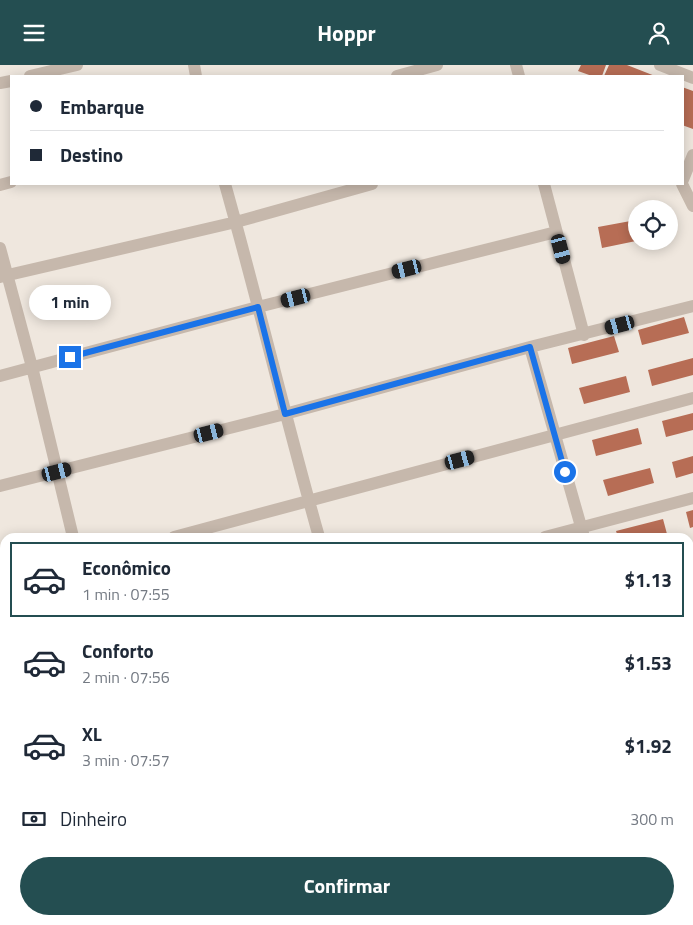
<!DOCTYPE html>
<html lang="pt">
<head>
<meta charset="utf-8">
<style>
	:root { --surface:#fff; --page:#f6f6f7; --text:#1f2937; --muted:#747a83; --line:#e0e1e3; --accent:#244e51 }
	body { margin:0; font-family:"Titillium Web",sans-serif; background:var(--page); color:var(--text); height:100vh; display:flex; flex-direction:column; font-size:19px; white-space:nowrap }
	* { box-sizing:border-box; margin:0 }
	p { font-size:16px; color:var(--muted) }
	.icon { flex:none; width:28px; height:28px; fill:none; stroke:currentColor; stroke-width:2; stroke-linecap:round; stroke-linejoin:round }
	.map { position:relative; flex:1; overflow:hidden }
	.drawer { position:absolute; left:0px; top:468px; width:694px; height:392px; display:flex; flex-direction:column; background:var(--surface); border-radius:15px 15px 0 0; box-shadow:0 2px 12px #0003 }
	.drawer>* { flex:none }
	.guide { position:absolute; left:10px; top:10px; width:674px; height:110px; border-radius:0px; box-shadow:0 2px 12px #0003; display:grid; align-content:center; height:110px; padding:0 20px; background:var(--surface) }
	.tools { position:absolute; left:628px; top:135px; display:grid; gap:10px }
	.tools a { display:grid; place-items:center; width:50px; height:50px; border-radius:50%; background:var(--surface); box-shadow:0 2px 12px #0003; font-size:25px }
	.end { position:absolute; width:22px; height:22px; margin:-11px; border:6px solid #1a73e8; background:#fff; box-shadow:0 0 0 2px #fff }
	.from { border-radius:50% }
	.bubble { position:absolute; height:35px; border-radius:18px; background:var(--surface); box-shadow:0 2px 12px #0003; font-size:16px; font-weight:700; line-height:35px; text-align:center }
	.car { position:absolute; width:15px; height:30px; margin:-15px -8px; border-radius:6px; box-shadow:0 0 4px 1px #0007; background:linear-gradient(#222 24%,#8ab4d8 0 40%,#222 0 76%,#8ab4d8 0 86%,#222 0) }
	.guide b { display:flex; align-items:center; gap:18px; height:48px; font-size:19px }
	.guide b+b { border-top:1px solid var(--line) }
	.guide i { width:12px; height:12px; background:var(--text) }
	ul { padding:9px 0 0; list-style:none }
	li { display:flex; align-items:center; gap:15px; height:75px; margin:0 10px 8px; padding:0 10px; border:2px solid transparent; border-radius:0px }
	li div { flex:1 }
	li b { display:block; font-size:19px }
	li em { font-style:normal; font-weight:700 }
	li.current { border-color:var(--accent) }
	li>.icon { width:45px; height:45px; stroke-width:1.5 }
	.pay { display:flex; align-items:center; gap:12px; height:55px; padding:0 20px; font-size:19px }
	.pay p { margin-inline-start:auto }
	.primary-button { display:flex; gap:10px; margin-top:auto; padding:10px 20px }
	.primary-button a { flex:1; height:58px; border-radius:30px; background:var(--accent); color:#fff; font-size:20px; font-weight:700; line-height:58px; text-align:center }
	header { display:flex; justify-content:space-between; align-items:center; height:65px; padding:0 20px; background:var(--accent); color:#fff; font-size:22px; font-weight:700 }
	.map>svg:first-child { display:block }
</style>
</head>
<body>
<header><svg class="icon" aria-label="menu" viewBox="0 0 24 24"><path d="M4 6h16M4 12h16M4 18h16"/></svg>Hoppr<svg class="icon" aria-label="person" viewBox="0 0 24 24"><circle cx="12" cy="8" r="4"/><path d="M4 21q1-7 8-7t8 7"/></svg></header>
<div class="map">
<svg width="693" height="860" viewBox="0 0 693 860">
	<rect width="100%" height="100%" fill="#efe7de"/>
	<!-- building -->
	<path fill="#b76d55" d="M 581,0 L 606,0 L 602,11 L 592,11 L 578,6 Z
		M 609,0 L 627,0 L 655,11 L 604,11 Z
		M 682,22 L 693,26 L 693,64 L 682,60 Z
		M 636,155 L 636,176 L 602,183 L 598,162 Z
		M 684,252 L 689,268 L 642,280 L 638,265 Z
		M 614,271 L 619,287 L 572,299 L 568,283 Z
		M 693,293 L 693,310 L 652,321 L 648,305 Z
		M 626,311 L 630,327 L 584,339 L 579,323 Z
		M 693,348 L 693,365 L 666,372 L 662,356 Z
		M 638,363 L 642,379 L 596,391 L 592,375 Z
		M 693,391 L 693,408 L 676,413 L 672,397 Z
		M 650,403 L 654,418 L 608,431 L 603,415 Z
		M 693,445 L 693,462 L 690,463 L 686,447 Z
		M 663,454 L 667,469 L 655,472 L 618,472 L 616,466 Z
		M 693,639 L 693,656 L 689,657 L 689,640 Z
		M 693,682 L 693,699 L 689,700 L 689,683 Z
		M 5,722 L 5,741 L 4,741 L 0,723 Z
		M 693,729 L 693,766 L 689,767 L 689,730 Z
		M 0,820 L 2,820 L 5,833 L 5,836 L 0,837 Z
		M 36,855 L 86,855 L 86,857 L 76,860 L 37,860 Z
		M 240,855 L 254,855 L 255,860 L 223,860 Z
		M 279,855 L 301,855 L 301,856 L 280,860 Z
		M 451,855 L 467,855 L 467,856 L 452,860 Z
		M 401,856 L 402,860 L 390,860 L 390,859 Z"/>
	<g fill="none" stroke-linecap="round" stroke-linejoin="round">
		<!-- street -->
		<path stroke="#c6b8ac" stroke-width="12" d="M 194,0 L 196,11
			M 516,0 L 519,11
			M 660,0 L 693,13
			M 30,11 L 77,0
			M 397,11 L 437,0
			M 0,18 L 11,16
			M 682,117 L 693,90
			M 225,119 C 258,236 286,355 319,472
			M 544,119 L 584,270
			M 682,119 L 693,141
			M 0,120 L 11,117
			M 0,183 L 32,302 L 73,472
			M 0,212 L 236,157 L 372,119
			M 530,282 L 584,472
			M 0,311 L 258,242 L 556,167
			M 0,421 L 285,349 L 530,282 L 693,241
			M 174,472 L 693,333
			M 545,472 L 693,433
			M 0,519 L 5,518
			M 689,536 L 693,535
			M 0,614 L 5,612
			M 689,627 L 693,626
			M 0,713 L 5,712
			M 689,722 L 693,721
			M 0,809 L 5,807
			M 689,818 L 693,817
			M 169,855 L 170,860
			M 417,855 L 418,860
			M 684,855 L 685,860
			M 180,860 L 198,855
			M 534,860 L 552,855"/>
	</g>
	<g fill="none" stroke-linecap="round" stroke-linejoin="round">
		<!-- route -->
		<path stroke="#1a73e8" stroke-width="6" d="M 70,292 L 258,242 L 285,349 L 530,282 L 565,407"/>
	</g>
</svg>
<div class="tools">
<a><svg class="icon" aria-label="locate" viewBox="0 0 24 24"><circle cx="12" cy="12" r="6"/><path d="M12 2v4M12 18v4M2 12h4M18 12h4"/></svg></a>
</div>
<i class="end from" style="left:565px;top:407px"></i>
<i class="end" style="left:70px;top:292px"></i>
<div class="bubble" style="left:29px;top:220px;width:82px">1 min</div>
<i class="car" style="left:561px;top:184px;rotate:165deg"></i>
<i class="car" style="left:407px;top:204px;rotate:256deg"></i>
<i class="car" style="left:296px;top:233px;rotate:256deg"></i>
<i class="car" style="left:620px;top:260px;rotate:255deg"></i>
<i class="car" style="left:209px;top:368px;rotate:76deg"></i>
<i class="car" style="left:460px;top:395px;rotate:75deg"></i>
<i class="car" style="left:57px;top:407px;rotate:76deg"></i>
<div class="guide">
<b><i class="from"></i>Embarque</b>
<b><i></i>Destino</b>
</div>
<section class="drawer">
<ul>
<li class="current"><svg class="icon" aria-label="car" viewBox="0 0 24 24"><path d="M5 17H2v-5l4-1 3-4h7l3 4 3 1v5h-3M9 17h6M6 11h13"/><circle cx="7" cy="17" r="2"/><circle cx="17" cy="17" r="2"/></svg><div><b>Econômico</b><p>1 min · 07:55</p></div><em>$1.13</em></li>
<li><svg class="icon" aria-label="car" viewBox="0 0 24 24"><path d="M5 17H2v-5l4-1 3-4h7l3 4 3 1v5h-3M9 17h6M6 11h13"/><circle cx="7" cy="17" r="2"/><circle cx="17" cy="17" r="2"/></svg><div><b>Conforto</b><p>2 min · 07:56</p></div><em>$1.53</em></li>
<li><svg class="icon" aria-label="car" viewBox="0 0 24 24"><path d="M5 17H2v-5l4-1 3-4h7l3 4 3 1v5h-3M9 17h6M6 11h13"/><circle cx="7" cy="17" r="2"/><circle cx="17" cy="17" r="2"/></svg><div><b>XL</b><p>3 min · 07:57</p></div><em>$1.92</em></li>
</ul>
<div class="pay"><svg class="icon" aria-label="cash" viewBox="0 0 24 24"><path d="M3 7h18v10H3z"/><circle cx="12" cy="12" r="2"/></svg>Dinheiro<p>300 m</p></div>
<div class="primary-button"><a>Confirmar</a></div>
</section>
</div>
</body>
</html>
